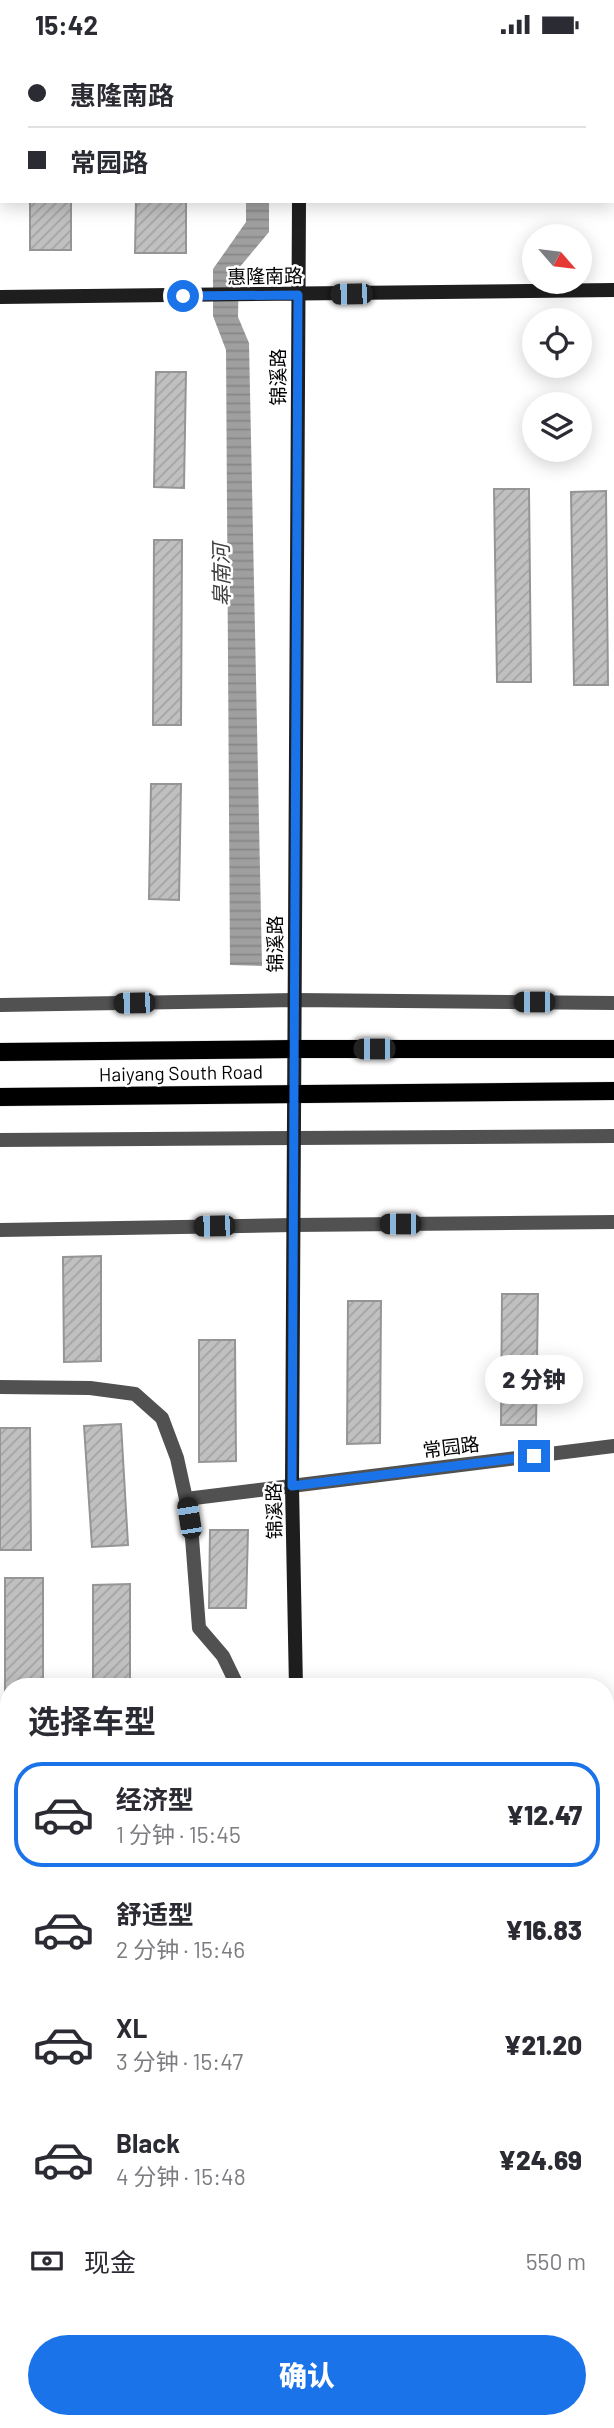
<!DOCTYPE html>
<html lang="zh">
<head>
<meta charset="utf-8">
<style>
	:root { --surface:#fff; --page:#f7f7f7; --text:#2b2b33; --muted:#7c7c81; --line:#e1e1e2; --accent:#1a73e8 }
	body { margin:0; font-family:Barlow,"Noto Sans SC",sans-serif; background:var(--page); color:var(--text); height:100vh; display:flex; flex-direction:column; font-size:26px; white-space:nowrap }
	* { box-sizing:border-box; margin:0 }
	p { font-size:23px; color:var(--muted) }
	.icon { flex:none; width:38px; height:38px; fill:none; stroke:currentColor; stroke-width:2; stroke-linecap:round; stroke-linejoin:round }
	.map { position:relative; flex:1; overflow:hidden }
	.drawer { position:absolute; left:0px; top:1629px; width:614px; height:751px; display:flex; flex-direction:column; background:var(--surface); border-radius:28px 28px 0 0; box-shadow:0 4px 18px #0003 }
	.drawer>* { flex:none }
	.hud { position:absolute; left:0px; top:0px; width:614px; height:154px; box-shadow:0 4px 18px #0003; display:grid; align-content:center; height:154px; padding:0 28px; background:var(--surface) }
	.needle { width:46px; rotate:118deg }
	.tools { position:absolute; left:522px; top:175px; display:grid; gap:14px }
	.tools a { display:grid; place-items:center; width:70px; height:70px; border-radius:50%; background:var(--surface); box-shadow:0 4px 18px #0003; font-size:35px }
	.end { position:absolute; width:32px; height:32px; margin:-16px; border:9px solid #1a73e8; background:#fff; box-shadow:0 0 0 4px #fff }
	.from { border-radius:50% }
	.bubble { position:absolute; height:49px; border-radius:24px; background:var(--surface); box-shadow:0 4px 18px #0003; font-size:23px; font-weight:800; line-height:49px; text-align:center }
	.car { position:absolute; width:21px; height:42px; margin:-21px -10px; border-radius:9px; box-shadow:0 0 5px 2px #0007; background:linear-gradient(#222 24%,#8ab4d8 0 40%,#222 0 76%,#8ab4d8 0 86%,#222 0) }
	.hud b { display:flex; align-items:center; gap:24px; height:66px; font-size:26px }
	.hud b+b { border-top:2px solid var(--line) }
	.hud i { width:18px; height:18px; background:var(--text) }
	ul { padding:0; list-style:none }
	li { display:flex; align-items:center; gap:21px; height:105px; margin:0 14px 10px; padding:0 14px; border:4px solid transparent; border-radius:28px }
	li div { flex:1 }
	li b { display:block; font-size:26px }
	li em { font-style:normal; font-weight:800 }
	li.active { border-color:var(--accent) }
	li>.icon { width:63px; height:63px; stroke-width:1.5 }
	h2 { padding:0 28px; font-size:32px; line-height:84px }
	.pay { display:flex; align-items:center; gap:18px; height:77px; padding:0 28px; font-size:26px }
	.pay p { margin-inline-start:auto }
	.primary-button { display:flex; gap:14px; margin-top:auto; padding:14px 28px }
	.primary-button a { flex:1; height:80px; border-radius:42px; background:var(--accent); color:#fff; font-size:28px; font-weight:800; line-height:80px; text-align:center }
	.status { display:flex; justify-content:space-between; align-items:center; height:49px; padding:0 35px; background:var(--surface); direction:ltr }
	.status svg { height:19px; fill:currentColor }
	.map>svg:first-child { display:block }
</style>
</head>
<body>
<div class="status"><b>15:42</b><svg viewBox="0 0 49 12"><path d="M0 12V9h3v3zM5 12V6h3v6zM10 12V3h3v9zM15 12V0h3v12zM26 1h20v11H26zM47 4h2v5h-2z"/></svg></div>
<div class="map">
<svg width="614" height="2379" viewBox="0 0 614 2379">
	<defs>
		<pattern id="forest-crowns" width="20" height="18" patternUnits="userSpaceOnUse" patternTransform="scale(1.75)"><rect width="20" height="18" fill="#d8d8d8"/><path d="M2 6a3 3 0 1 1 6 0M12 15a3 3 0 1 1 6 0" fill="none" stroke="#b8b8b8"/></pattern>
		<pattern id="park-dots" width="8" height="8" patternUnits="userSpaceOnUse" patternTransform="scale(1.75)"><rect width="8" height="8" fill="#d8d8d8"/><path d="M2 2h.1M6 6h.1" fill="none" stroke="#b8b8b8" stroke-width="1.8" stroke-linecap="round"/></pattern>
		<pattern id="water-rules" width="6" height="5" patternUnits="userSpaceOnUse" patternTransform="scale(1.75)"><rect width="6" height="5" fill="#9f9f9f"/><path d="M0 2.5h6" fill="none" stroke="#878787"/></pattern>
		<pattern id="building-hatch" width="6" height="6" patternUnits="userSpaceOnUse" patternTransform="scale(1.75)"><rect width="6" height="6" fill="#c0c0c0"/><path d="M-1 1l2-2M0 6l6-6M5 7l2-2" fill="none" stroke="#a3a3a3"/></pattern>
	</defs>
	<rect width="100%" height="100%" fill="#fff"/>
	<!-- forest -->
	<path fill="url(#forest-crowns)" d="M 0,2034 L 9,2035 L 9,2281 L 0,2280 Z"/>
	<!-- park -->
	<path fill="url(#park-dots)" d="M 606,2110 L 614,2111 L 614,2379 L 413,2379 L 393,2371 L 606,2371 Z"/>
	<!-- water -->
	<path fill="url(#water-rules)" d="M 246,152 L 269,152 L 269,183 L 239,219 L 238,268 L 249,294 L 262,917 L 230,916 L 226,301 L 213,267 L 213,220 L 246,173 Z
		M 0,2117 L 9,2119 L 9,2222 L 0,2220 Z
		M 606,2227 L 614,2230 L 614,2337 L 606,2335 Z"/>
	<!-- building -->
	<path fill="url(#building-hatch)" stroke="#959595" stroke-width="2" d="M 31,0 L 72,0 L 72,2 L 31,2 Z
		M 534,0 L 569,0 L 533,2 Z
		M 614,11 L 614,75 L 612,78 L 612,13 Z
		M 30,152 L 71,152 L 71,201 L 30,201 Z
		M 136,152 L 186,152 L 186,204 L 135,204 Z
		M 156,323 L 186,323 L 184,439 L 154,438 Z
		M 494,440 L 529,440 L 531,633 L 497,633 Z
		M 606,442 L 608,636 L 574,636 L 571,443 Z
		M 154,491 L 182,491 L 181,676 L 153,676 Z
		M 151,735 L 181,735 L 179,851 L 149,850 Z
		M 101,1207 L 101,1312 L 64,1313 L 63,1208 Z
		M 502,1245 L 538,1245 L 536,1376 L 501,1376 Z
		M 348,1252 L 381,1252 L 380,1394 L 347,1395 Z
		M 199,1291 L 235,1291 L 236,1412 L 199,1413 Z
		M 121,1375 L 128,1496 L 92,1498 L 84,1377 Z
		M 0,1379 L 30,1379 L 31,1501 L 0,1501 Z
		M 210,1481 L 248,1481 L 246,1559 L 209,1559 Z
		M 5,1529 L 43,1529 L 43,1638 L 9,1638 L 9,1666 L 5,1666 Z
		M 130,1535 L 130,1638 L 93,1638 L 93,1536 Z
		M 186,1633 L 223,1634 L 223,1638 L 187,1638 Z
		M 0,1693 L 9,1694 L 9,1774 L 5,1816 L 0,1815 Z
		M 0,1865 L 9,1865 L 9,1926 L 0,1926 Z
		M 0,1941 L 6,1941 L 5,2001 L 0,2001 Z"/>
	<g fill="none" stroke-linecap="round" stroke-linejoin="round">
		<defs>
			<path id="primary" d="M 0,1003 L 294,1000 L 614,1000
				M 0,1048 L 614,1042"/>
		</defs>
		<!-- primary casing -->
		<use href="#primary" stroke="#dbdbdb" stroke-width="19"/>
		<!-- path -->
		<path stroke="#737373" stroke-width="3.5" stroke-dasharray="2 3.5" stroke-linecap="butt" d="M 0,2053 L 9,2057
			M 606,2186 L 614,2189
			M 0,2261 L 9,2265
			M 606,2350 L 614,2352
			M 416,2379 L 421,2371"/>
		<!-- street -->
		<path stroke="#515151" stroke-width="14" d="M 0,956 L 294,951 L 614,954
			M 0,1091 L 614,1087
			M 0,1181 L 293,1176 L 614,1173
			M 0,1338 L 90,1339 L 135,1345 L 162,1369 L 177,1409 L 186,1450 L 192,1489 L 199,1579 L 223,1607 L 238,1638
			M 186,1450 L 614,1397
			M 0,1846 L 9,1847"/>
		<!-- secondary -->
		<path stroke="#1e1e1e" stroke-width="14" d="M 300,2 L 300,0
			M 0,248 L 614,241
			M 296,1638 L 292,1437 L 299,152
			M 0,2313 L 9,2315
			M 316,2371 L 340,2379
			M 304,2379 L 304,2371"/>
		<!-- primary -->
		<use href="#primary" stroke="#000" stroke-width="18"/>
	</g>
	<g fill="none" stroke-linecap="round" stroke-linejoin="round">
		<!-- route -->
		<path stroke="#1a73e8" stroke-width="9" d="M 183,247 L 298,246 L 292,1437 L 534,1407"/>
	</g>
	<g text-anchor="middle" stroke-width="5" stroke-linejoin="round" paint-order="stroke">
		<!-- street labels -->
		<g font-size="19" fill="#000" stroke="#fff">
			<text transform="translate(265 227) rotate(-1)" y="7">惠隆南路</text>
			<text transform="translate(278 328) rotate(-90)" y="7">锦溪路</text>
			<text transform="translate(275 895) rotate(-90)" y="7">锦溪路</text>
			<text transform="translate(181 1024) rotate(-1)" y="7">Haiyang South Road</text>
			<text transform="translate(451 1398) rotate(-7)" y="7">常园路</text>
			<text transform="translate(274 1462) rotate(-91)" y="7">锦溪路</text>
		</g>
		<!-- water labels -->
		<g font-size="21" font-style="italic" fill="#404040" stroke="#fff">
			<text transform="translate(222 526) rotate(-91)" y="7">皋南河</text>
		</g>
	</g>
</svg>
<div class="tools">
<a><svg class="needle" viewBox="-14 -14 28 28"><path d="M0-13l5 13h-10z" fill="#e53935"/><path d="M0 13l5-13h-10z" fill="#7c7c81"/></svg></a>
<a><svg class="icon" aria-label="locate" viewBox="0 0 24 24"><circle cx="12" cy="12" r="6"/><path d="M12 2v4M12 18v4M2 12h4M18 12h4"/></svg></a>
<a><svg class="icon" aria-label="layers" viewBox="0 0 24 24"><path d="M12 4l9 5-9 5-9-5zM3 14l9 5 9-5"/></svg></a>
</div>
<i class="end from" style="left:183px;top:247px"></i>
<i class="end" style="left:534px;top:1407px"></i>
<div class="bubble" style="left:485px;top:1306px;width:98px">2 分钟</div>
<i class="car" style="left:351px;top:245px;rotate:269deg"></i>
<i class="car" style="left:534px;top:953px;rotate:270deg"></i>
<i class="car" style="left:134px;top:954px;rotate:269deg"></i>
<i class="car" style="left:374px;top:1000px;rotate:270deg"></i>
<i class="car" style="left:400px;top:1175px;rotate:270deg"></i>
<i class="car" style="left:214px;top:1177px;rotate:269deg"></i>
<i class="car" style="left:189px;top:1469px;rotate:351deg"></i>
<div class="hud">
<b><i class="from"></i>惠隆南路</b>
<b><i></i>常园路</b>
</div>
<section class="drawer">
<h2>选择车型</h2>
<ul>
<li class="active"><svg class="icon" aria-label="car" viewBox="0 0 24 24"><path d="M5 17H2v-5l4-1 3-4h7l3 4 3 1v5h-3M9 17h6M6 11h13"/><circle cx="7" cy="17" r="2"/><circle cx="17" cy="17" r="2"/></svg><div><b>经济型</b><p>1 分钟 · 15:45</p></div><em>¥12.47</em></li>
<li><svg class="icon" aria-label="car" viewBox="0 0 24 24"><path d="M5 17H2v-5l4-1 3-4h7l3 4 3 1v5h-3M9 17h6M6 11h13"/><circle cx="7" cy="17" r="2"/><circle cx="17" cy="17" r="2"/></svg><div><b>舒适型</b><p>2 分钟 · 15:46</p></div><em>¥16.83</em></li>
<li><svg class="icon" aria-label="car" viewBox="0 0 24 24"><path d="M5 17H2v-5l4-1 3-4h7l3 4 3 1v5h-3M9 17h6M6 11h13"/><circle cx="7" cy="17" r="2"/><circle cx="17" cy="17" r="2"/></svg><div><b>XL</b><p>3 分钟 · 15:47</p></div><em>¥21.20</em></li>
<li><svg class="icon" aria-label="car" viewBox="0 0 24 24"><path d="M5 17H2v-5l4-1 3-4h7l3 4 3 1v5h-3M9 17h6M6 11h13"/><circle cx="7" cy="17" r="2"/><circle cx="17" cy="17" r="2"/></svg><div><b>Black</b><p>4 分钟 · 15:48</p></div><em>¥24.69</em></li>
</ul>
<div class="pay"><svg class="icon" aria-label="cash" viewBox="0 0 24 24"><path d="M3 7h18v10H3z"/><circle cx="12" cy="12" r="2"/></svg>现金<p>550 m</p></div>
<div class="primary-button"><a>确认</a></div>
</section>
</div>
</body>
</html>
